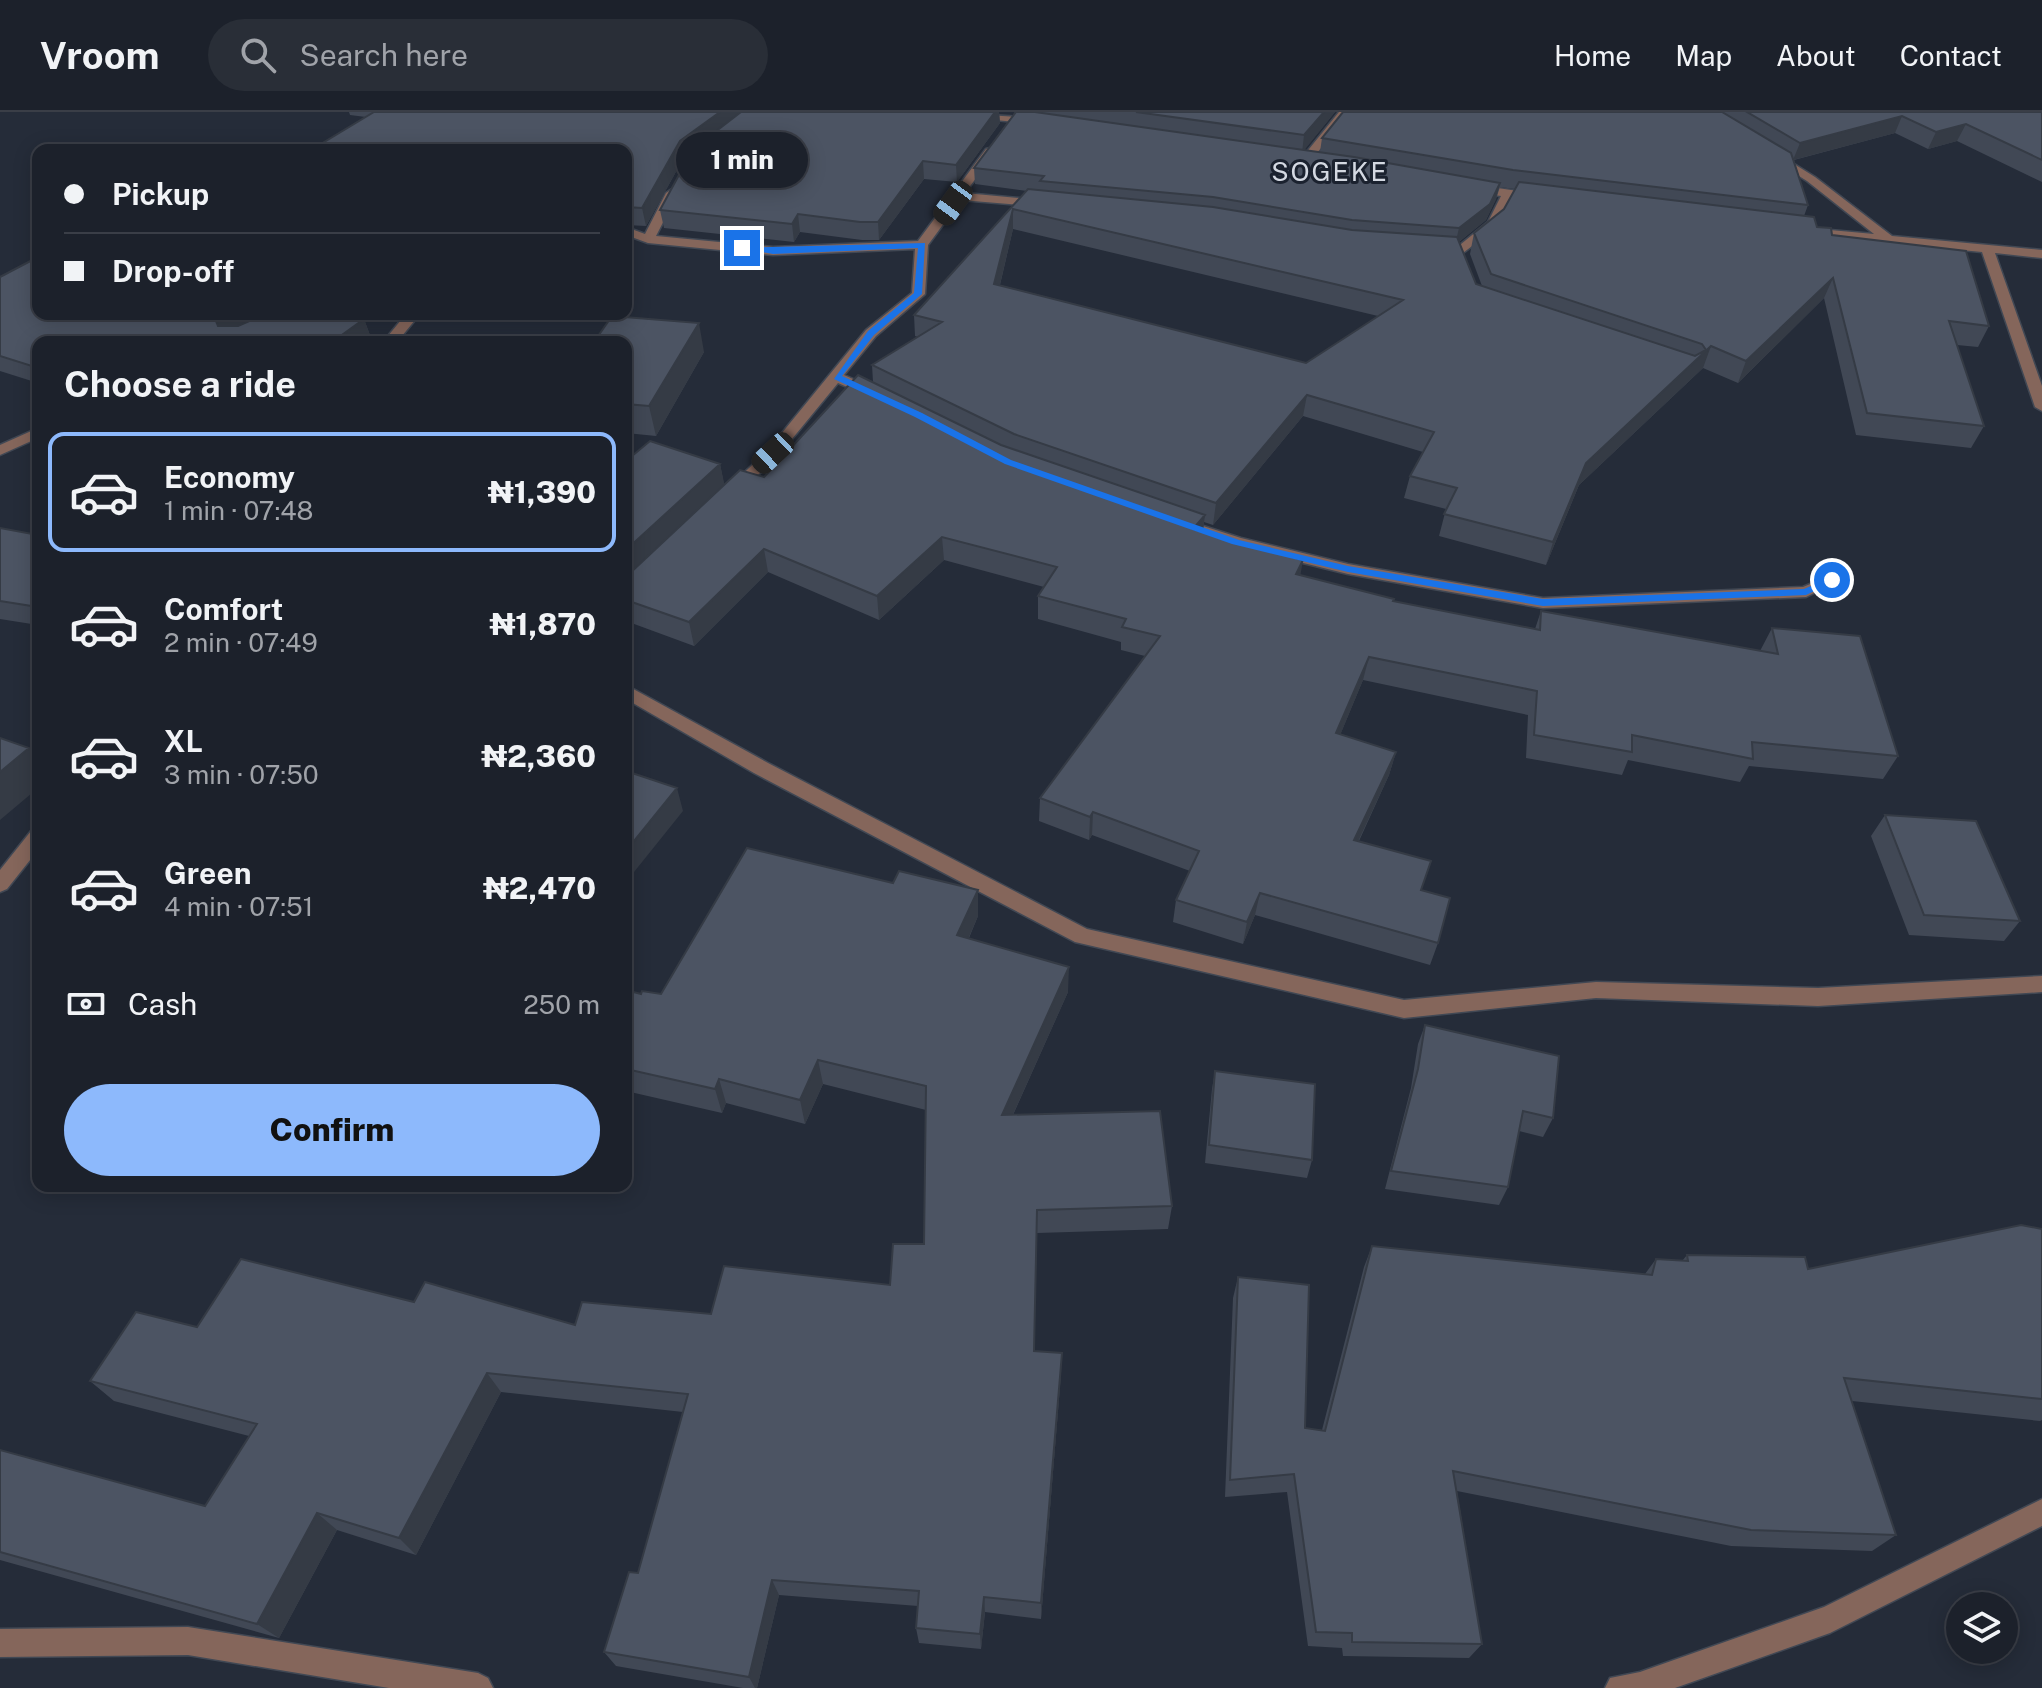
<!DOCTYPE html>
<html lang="en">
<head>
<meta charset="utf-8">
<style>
	:root { --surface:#1c212b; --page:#292e37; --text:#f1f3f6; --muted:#a0a3a9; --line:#3a3e47; --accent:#8db9fc }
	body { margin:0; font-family:"Public Sans",sans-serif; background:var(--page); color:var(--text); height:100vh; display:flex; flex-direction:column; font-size:30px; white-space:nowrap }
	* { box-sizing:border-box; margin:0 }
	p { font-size:26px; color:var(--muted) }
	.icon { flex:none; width:44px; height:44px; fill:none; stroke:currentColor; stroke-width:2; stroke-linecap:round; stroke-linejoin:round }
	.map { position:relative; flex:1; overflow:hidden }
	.sheet { position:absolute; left:32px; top:224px; width:600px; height:856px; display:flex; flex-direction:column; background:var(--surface); border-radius:16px; box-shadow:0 4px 20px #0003,0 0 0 2px var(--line) }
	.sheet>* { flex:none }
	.banner { position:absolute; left:32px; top:32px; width:600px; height:176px; border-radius:16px; box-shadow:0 4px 20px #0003,0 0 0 2px var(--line); display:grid; align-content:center; height:176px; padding:0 32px; background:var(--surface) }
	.tools { position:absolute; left:1946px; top:1480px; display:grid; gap:16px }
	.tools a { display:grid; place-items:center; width:72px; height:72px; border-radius:50%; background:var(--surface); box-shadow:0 4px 20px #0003,0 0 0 2px var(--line); font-size:40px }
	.end { position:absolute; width:36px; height:36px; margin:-18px; border:10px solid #1a73e8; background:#fff; box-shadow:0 0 0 4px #fff }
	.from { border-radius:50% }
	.bubble { position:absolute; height:56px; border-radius:28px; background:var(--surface); box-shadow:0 4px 20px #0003,0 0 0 2px var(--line); font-size:26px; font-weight:800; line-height:56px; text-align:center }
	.car { position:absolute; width:24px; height:48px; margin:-24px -12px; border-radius:10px; box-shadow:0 0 6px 2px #0007; background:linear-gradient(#222 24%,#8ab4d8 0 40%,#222 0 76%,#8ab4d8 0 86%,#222 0) }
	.banner b { display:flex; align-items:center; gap:28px; height:76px; font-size:30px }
	.banner b+b { border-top:2px solid var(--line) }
	.banner i { width:20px; height:20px; background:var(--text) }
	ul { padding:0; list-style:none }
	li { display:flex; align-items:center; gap:24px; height:120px; margin:0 16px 12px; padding:0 16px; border:4px solid transparent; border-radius:16px }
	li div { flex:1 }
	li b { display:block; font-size:30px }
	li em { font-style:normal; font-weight:800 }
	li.selected { border-color:var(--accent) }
	li>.icon { width:72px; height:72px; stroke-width:1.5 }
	h2 { padding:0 32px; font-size:36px; line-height:96px }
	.pay { display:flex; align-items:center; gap:20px; height:88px; padding:0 32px; font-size:30px }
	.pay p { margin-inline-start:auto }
	.primary-button { display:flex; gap:16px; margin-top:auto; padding:16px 32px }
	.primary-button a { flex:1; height:92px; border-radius:48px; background:var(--accent); color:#111; font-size:32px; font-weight:800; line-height:92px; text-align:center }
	header { display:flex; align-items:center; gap:48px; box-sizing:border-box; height:112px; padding:0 40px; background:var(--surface); border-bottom:2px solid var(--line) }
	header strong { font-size:38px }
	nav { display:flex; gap:44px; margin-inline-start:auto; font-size:28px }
	.search { width:560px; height:72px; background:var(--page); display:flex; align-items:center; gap:20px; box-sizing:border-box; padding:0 28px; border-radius:44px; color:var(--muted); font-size:30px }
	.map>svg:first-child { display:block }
</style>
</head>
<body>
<header>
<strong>Vroom</strong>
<div class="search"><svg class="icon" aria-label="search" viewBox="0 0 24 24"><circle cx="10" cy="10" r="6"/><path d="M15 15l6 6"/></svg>Search here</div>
<nav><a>Home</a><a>Map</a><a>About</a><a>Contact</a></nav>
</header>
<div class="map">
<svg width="2042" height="1576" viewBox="0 0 2042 1576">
	<rect width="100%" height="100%" fill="#252c39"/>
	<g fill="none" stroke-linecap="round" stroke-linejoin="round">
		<defs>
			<path id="minor" d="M 940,0 L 1036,6 L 1042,9 L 1036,12 L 945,3 Z
				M 1339,0 L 1350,0 L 1309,51 L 1301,51 L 1301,47 Z
				M 990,36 L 996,39 L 965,81 L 1041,88 L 1045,89 L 1045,95 L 961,88 L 928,133 L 925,182 L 876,224 L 844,263 L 878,278 L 878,284 L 868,284 L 838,271 L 778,344 L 738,382 L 728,382 L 728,376 L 768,338 L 866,218 L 912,181 L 915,137 L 773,143 L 648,131 L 626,123 L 626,115 L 645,122 L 666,81 L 672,77 L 678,81 L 656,124 L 773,135 L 918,129 L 986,37 Z
				M 1770,42 L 1778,42 L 1815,65 L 1892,124 L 2042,138 L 2042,146 L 1995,141 L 2042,274 L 2042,299 L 2035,295 L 1982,140 L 1804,123 L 1802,120 L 1808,116 L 1874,122 L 1807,69 L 1770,46 Z
				M 1471,72 L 1538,82 L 1544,86 L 1538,90 L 1513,86 L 1497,115 L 1459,144 L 1453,140 L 1455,137 L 1488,110 L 1501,84 L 1467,79 L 1467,73 Z
				M 406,202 L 420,202 L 397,230 L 383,230 Z
				M 38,316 L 38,326 L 0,343 L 0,333 Z
				M 1178,406 L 1241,426 L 1348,452 L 1543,486 L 1803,475 L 1832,463 L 1840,468 L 1806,485 L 1543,496 L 1348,462 L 1230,433 L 1172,414 L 1170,411 Z
				M 626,573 L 768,651 L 1087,817 L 1404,888 L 1596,870 L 1818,876 L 2042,864 L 2042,880 L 1818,894 L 1596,886 L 1404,906 L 1075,830 L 754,661 L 626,587 Z
				M 38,717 L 38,738 L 7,777 L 0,780 L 0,758 L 31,719 Z
				M 2042,1387 L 2042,1414 L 1830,1521 L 1675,1576 L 1605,1576 L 1610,1566 L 1640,1560 L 1824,1495 Z
				M 188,1515 L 478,1561 L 488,1566 L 493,1576 L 389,1576 L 188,1543 L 0,1545 L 0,1517 Z"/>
		</defs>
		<!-- minor casing -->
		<use href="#minor" stroke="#414854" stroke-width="3"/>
		<!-- minor -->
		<use href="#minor" fill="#85665b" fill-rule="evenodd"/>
	</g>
	<!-- wall -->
	<path fill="#414855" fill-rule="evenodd" d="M 349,0 L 999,0 L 1000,11 L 957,70 L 924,67 L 879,128 L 862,128 L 800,120 L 794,130 L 664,116 L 660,98 L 692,40 L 683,47 L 646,114 L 626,113 L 626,38 L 350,3 Z
		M 1013,0 L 1335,0 L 1304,38 L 1320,40 L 1322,26 L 1343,0 L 2042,0 L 2042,70 L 1957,29 L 1928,37 L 1895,21 L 1794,48 L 1808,93 L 1804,104 L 1817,115 L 1989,214 L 1978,235 L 1957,233 L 1984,314 L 1971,336 L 1856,323 L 1824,186 L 1738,271 L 1703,256 L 1579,373 L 1546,453 L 1439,424 L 1446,397 L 1404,386 L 1410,364 L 1423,340 L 1303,304 L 1213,413 L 1204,410 L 1203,420 L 1300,463 L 1393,490 L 1535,517 L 1541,499 L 1760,539 L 1772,516 L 1898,644 L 1883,667 L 1749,654 L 1740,670 L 1628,648 L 1622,663 L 1526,646 L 1528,603 L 1363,568 L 1340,623 L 1396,640 L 1389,663 L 1359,729 L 1421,778 L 1438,831 L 1430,853 L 1255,803 L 1243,832 L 1173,810 L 1176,788 L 1190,759 L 1092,723 L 1089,728 L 1039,709 L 1040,686 L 1145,544 L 1121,538 L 1121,530 L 1038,507 L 1038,484 L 1044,475 L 944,448 L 879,508 L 768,460 L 694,534 L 626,509 L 626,349 L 720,352 L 724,373 L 764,365 L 873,270 L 872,253 L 918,225 L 915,224 L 914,203 L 1027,79 L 975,72 L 974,56 L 1015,0 ZM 1500,75 L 1515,77 L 1504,97 L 1474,121 L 1470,142 L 1482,174 L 1476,172 L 1459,130 L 1486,108 L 1496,87 ZM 1013,117 L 1378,204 L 1306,251 L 1000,173 Z
		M 0,165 L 38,202 L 364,207 L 371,226 L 366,230 L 38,230 L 38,271 L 0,259 Z
		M 626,230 L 704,240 L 656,324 L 626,321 Z
		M 0,416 L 38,423 L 38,513 L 0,507 Z
		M 1885,703 L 2020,809 L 2004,829 L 1909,823 L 1871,724 Z
		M 978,804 L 969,826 L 1068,880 L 1013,1003 L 1172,1094 L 1168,1117 L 1037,1121 L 1034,1239 L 1061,1262 L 1041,1507 L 985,1500 L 981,1537 L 919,1531 L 916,1516 L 918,1494 L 779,1483 L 757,1576 L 743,1576 L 616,1554 L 604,1540 L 638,1461 L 683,1300 L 501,1280 L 416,1443 L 337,1418 L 279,1526 L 0,1448 L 0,1338 L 205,1394 L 249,1324 L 114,1289 L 90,1269 L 197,1215 L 414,1190 L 575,1213 L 711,1202 L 890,1173 L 924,1132 L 926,998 L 823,972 L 805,1012 L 726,991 L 722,1001 L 626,979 L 626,878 L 641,882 L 661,882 Z
		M 1425,913 L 1553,1006 L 1543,1025 L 1519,1019 L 1508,1075 L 1499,1093 L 1385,1077 L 1411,976 L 1418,932 Z
		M 1215,959 L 1312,1048 L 1307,1066 L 1205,1051 L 1212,977 Z
		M 2042,1117 L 2042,1308 L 2040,1309 L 1852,1289 L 1896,1423 L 1872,1439 L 1731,1434 L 1457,1379 L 1482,1532 L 1469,1546 L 1343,1544 L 1342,1536 L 1308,1534 L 1287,1380 L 1225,1385 L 1233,1186 L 1238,1165 L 1305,1316 L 1322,1318 L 1364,1155 L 1372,1134 L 1645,1162 L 1656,1147 L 1682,1149 L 1687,1143 L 1808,1157 Z"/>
	<!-- shaded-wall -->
	<path fill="#353b45" d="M 720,0 L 746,0 L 683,47 L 646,114 L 642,96 L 680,29 Z
		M 995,0 L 999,0 L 1000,11 L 957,70 L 956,53 Z
		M 1324,0 L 1335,0 L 1302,41 L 1304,23 Z
		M 1902,4 L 1895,21 L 1793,48 L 1800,31 Z
		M 1966,12 L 1957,29 L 1928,37 L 1936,20 Z
		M 923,49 L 924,67 L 879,128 L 878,110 Z
		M 1500,71 L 1496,87 L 1486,108 L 1455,133 L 1459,116 Z
		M 1013,97 L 1013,117 L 995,193 L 994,172 Z
		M 798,102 L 800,120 L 794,130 L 792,112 Z
		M 1833,166 L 1824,186 L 1738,271 L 1746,249 Z
		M 231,202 L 282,202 L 225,227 L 218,214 L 216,209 Z
		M 364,207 L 371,226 L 366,230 L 332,230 Z
		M 699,211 L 704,240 L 656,324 L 649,294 Z
		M 1711,234 L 1703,256 L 1579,373 L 1546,453 L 1553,430 L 1586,351 Z
		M 1307,283 L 1303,304 L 1213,413 L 1216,391 Z
		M 720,352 L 725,375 L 626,467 L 626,438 Z
		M 1205,403 L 1202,426 L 1193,417 Z
		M 942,425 L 944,448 L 879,508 L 877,484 Z
		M 764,437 L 768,460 L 694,534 L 689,510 Z
		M 1303,448 L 1299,471 L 1296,462 Z
		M 1369,545 L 1363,568 L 1331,645 L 1336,621 Z
		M 29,636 L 38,649 L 38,676 L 0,708 L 0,660 Z
		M 1396,640 L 1389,663 L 1348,751 L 1354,728 Z
		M 677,676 L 683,699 L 626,770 L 626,739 Z
		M 1093,700 L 1092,723 L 1089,728 L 1090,705 Z
		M 978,778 L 978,804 L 959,848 L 957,823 Z
		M 1260,781 L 1255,803 L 1243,832 L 1247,810 Z
		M 1069,855 L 1068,880 L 1002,1027 L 1002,1003 Z
		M 818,948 L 823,972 L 805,1012 L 800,988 Z
		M 719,967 L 726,991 L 722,1001 L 715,977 Z
		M 1062,1241 L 1061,1262 L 1041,1507 L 1041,1491 Z
		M 487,1261 L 501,1280 L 416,1443 L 399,1426 Z
		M 317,1401 L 337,1418 L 279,1526 L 257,1512 Z
		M 772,1468 L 779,1483 L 757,1576 L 755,1576 L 749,1565 Z
		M 984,1485 L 985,1500 L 981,1537 L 980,1522 Z"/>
	<!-- building -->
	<path fill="#4c5463" stroke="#353b45" stroke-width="2" fill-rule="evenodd" d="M 374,0 L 720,0 L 680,29 L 642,96 L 626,95 L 626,38 L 311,38 Z
		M 741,0 L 995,0 L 956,53 L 923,49 L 878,110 L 860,110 L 798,102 L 792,112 L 660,98 L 693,37 Z
		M 1016,0 L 1035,0 L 1354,45 L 1500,71 L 1490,92 L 1459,116 L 1352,108 L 1213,85 L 1040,69 L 1044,64 L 974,56 Z
		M 1136,0 L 1324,0 L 1304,23 Z
		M 1343,0 L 1722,0 L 1791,41 L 1808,93 L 1513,58 L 1322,26 Z
		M 1747,0 L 2042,0 L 2042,48 L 1966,12 L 1936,20 L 1902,4 L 1800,31 Z
		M 1519,70 L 1814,105 L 1817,115 L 1831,116 L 1832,123 L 1966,139 L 1989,214 L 1949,209 L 1984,314 L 1867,301 L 1833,166 L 1746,249 L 1711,234 L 1586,351 L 1553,430 L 1444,402 L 1457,376 L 1410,364 L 1434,320 L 1307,283 L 1216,391 L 1014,322 L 872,253 L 942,210 L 914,203 L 1028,77 L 1213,95 L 1352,118 L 1457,125 L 1476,172 L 1695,244 L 1706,238 L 1702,232 L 1491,162 L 1474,121 L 1504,97 ZM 1013,97 L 1403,188 L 1306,251 L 994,172 Z
		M 38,145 L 38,202 L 231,202 L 216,209 L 218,214 L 238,214 L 266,202 L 343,202 L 364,207 L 332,230 L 38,230 L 38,256 L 0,244 L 0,165 Z
		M 612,204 L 699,211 L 649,294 L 626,292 L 626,230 L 594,230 Z
		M 858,263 L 1001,333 L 1205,403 L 1193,417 L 1303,448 L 1296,462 L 1394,487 L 1393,489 L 1540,518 L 1541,499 L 1778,542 L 1772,516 L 1860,524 L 1898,644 L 1752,630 L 1753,647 L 1632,623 L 1632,640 L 1534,623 L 1537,579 L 1369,545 L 1336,621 L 1396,640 L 1354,728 L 1431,749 L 1421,778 L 1450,786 L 1438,831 L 1260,781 L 1247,810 L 1176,788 L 1199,739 L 1093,700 L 1090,705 L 1040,686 L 1160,524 L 1122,515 L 1126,507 L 1038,484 L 1057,455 L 942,425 L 877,484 L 764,437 L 689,510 L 626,488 L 626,463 L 628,463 L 740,358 L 764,365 Z
		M 650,329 L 720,352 L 626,438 L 626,349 Z
		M 0,416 L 38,423 L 38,495 L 0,489 Z
		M 0,626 L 29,636 L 0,660 Z
		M 626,659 L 677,676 L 626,739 Z
		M 1885,703 L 1976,709 L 2020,809 L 1924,803 Z
		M 747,736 L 893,771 L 899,759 L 978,778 L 957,823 L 1069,855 L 1002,1003 L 1160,999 L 1172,1094 L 1037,1098 L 1034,1239 L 1062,1241 L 1041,1491 L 984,1485 L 980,1522 L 916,1516 L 919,1479 L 772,1468 L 749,1565 L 604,1540 L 629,1460 L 638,1461 L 688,1282 L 487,1261 L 399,1426 L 317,1401 L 257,1512 L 0,1440 L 0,1338 L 205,1394 L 257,1312 L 90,1269 L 136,1200 L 197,1215 L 241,1147 L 414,1190 L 425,1170 L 575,1213 L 582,1190 L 711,1202 L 724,1154 L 890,1173 L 893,1132 L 924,1132 L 926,974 L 818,948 L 800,988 L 719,967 L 715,977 L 626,957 L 626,878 L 641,882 L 642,879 L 661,882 Z
		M 1425,913 L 1559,944 L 1553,1006 L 1523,999 L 1508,1075 L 1391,1059 L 1418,957 Z
		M 1215,959 L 1315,972 L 1312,1048 L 1209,1033 Z
		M 2021,1113 L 2042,1117 L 2042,1287 L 1844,1266 L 1896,1423 L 1751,1418 L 1453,1359 L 1482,1532 L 1352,1530 L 1352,1521 L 1316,1520 L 1294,1362 L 1230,1368 L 1238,1165 L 1309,1173 L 1305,1316 L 1325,1319 L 1372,1134 L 1652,1163 L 1656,1147 L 1688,1149 L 1687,1143 L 1805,1145 L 1808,1157 Z"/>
	<!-- route -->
	<path fill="#1a73e8" d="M 925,131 L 922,182 L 874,223 L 842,264 L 922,301 L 1011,348 L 1239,428 L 1348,454 L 1543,487 L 1804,477 L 1832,465 L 1838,468 L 1806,483 L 1543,494 L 1348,460 L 1232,432 L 1005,352 L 915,305 L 834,267 L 868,219 L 914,181 L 918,136 L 773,142 L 738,136 Z"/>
	<g text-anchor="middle" stroke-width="6" stroke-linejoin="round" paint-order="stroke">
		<!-- far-quarter labels -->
		<g font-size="26" letter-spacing="2" fill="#d4d9e2" stroke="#1b222f">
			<text x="1330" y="69">SOGEKE</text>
		</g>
	</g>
</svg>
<div class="tools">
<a><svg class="icon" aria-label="layers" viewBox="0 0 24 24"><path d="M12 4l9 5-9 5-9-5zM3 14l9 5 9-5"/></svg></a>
</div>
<i class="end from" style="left:1832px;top:468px"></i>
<i class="end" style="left:742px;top:136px"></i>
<div class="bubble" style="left:676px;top:20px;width:132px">1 min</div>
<i class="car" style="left:953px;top:91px;rotate:216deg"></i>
<i class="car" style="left:773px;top:341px;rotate:227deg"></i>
<div class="banner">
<b><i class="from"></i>Pickup</b>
<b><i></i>Drop-off</b>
</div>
<section class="sheet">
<h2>Choose a ride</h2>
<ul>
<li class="selected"><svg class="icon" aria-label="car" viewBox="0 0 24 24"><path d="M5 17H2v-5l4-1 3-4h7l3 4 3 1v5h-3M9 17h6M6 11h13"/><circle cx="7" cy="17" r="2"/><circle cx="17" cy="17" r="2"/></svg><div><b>Economy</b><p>1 min · 07:48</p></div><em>₦1,390</em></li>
<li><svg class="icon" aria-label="car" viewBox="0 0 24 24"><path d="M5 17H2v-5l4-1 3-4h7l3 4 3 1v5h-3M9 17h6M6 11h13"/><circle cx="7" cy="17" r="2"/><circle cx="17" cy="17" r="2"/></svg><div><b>Comfort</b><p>2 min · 07:49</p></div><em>₦1,870</em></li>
<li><svg class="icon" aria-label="car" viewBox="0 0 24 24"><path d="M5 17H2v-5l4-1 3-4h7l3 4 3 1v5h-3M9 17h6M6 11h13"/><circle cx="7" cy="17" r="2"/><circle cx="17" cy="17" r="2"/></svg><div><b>XL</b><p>3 min · 07:50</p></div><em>₦2,360</em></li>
<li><svg class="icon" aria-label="car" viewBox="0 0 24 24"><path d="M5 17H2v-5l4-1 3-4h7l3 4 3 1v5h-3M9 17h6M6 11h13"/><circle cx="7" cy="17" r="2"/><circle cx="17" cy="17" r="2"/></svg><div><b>Green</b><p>4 min · 07:51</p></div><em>₦2,470</em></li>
</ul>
<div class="pay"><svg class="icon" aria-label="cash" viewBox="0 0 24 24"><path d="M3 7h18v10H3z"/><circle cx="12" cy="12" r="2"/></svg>Cash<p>250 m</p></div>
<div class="primary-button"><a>Confirm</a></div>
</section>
</div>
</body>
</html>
